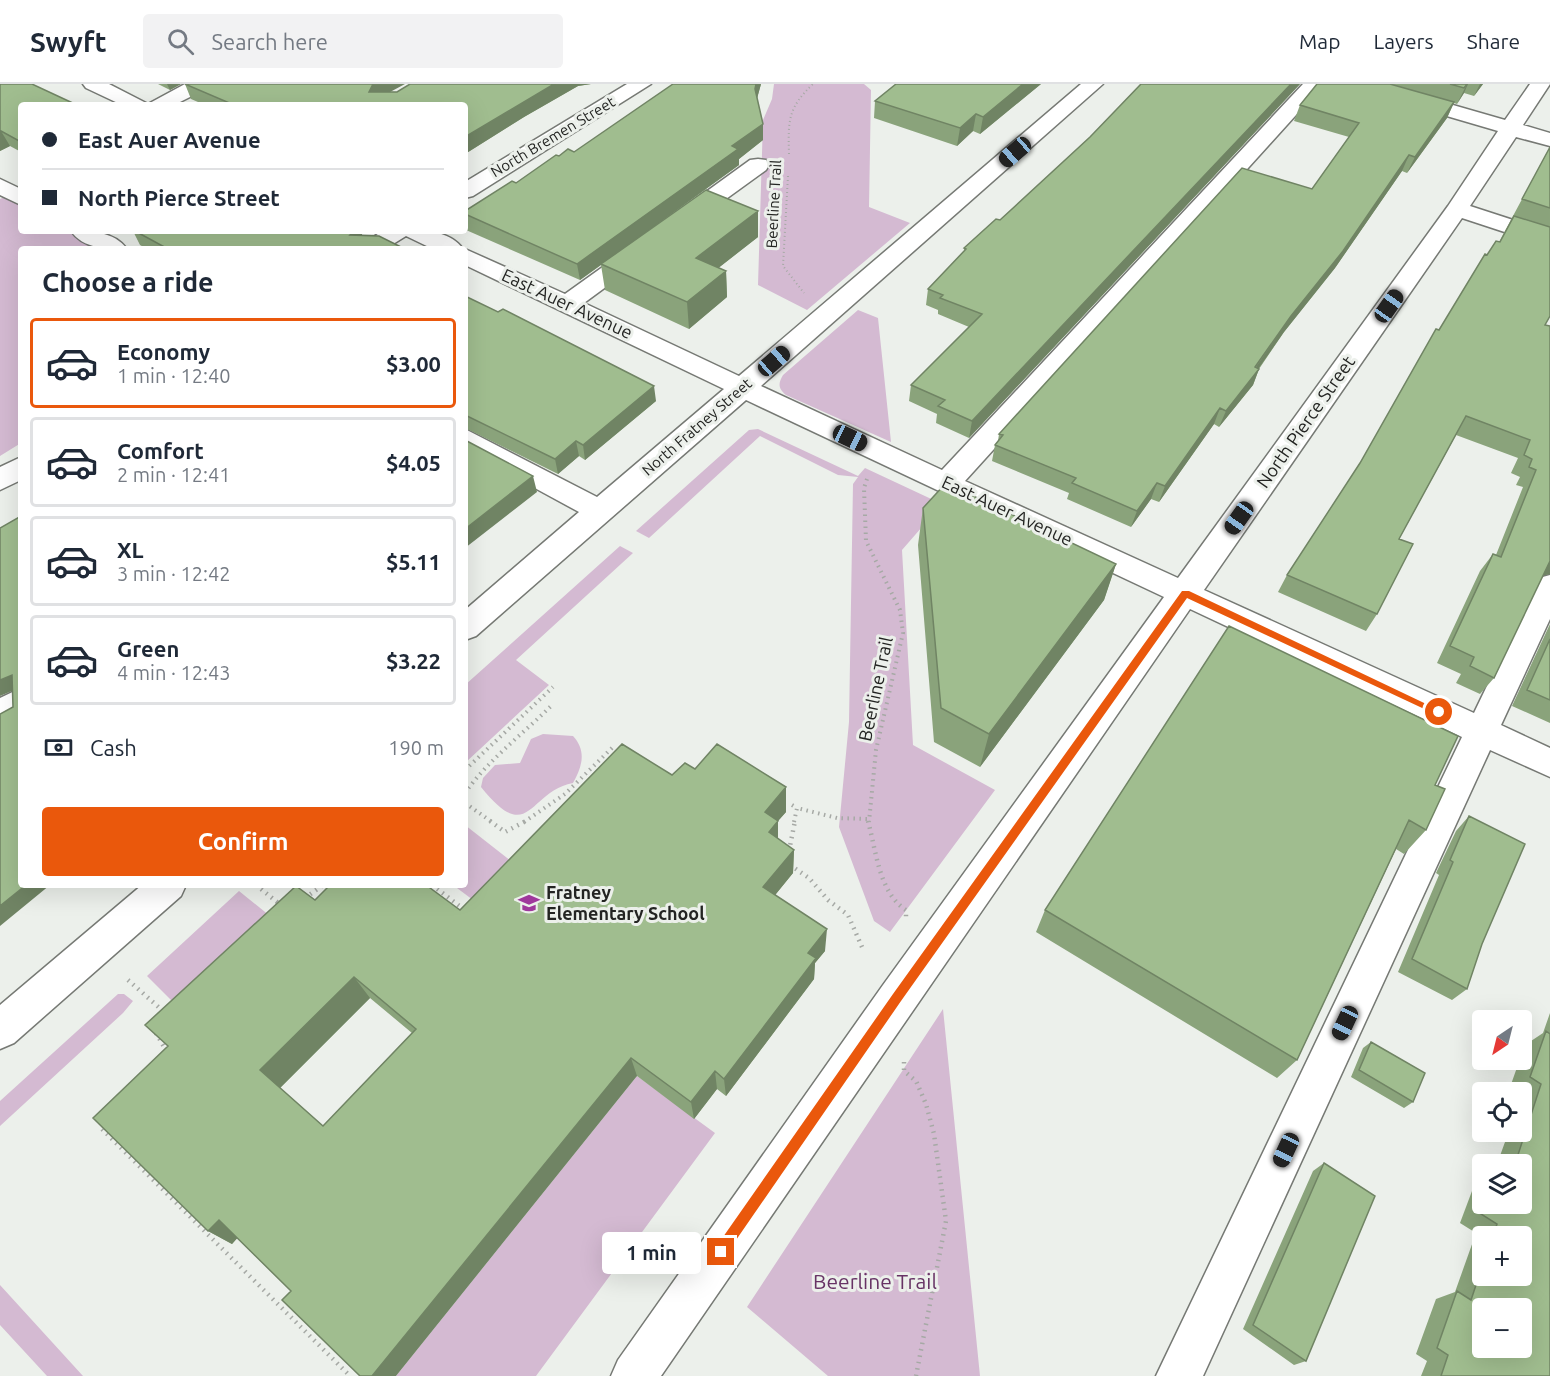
<!DOCTYPE html>
<html lang="en">
<head>
<meta charset="utf-8">
<style>
	:root { --surface:#fff; --page:#f2f2f3; --text:#1f2937; --muted:#747a83; --line:#e0e1e3; --accent:#ea580c }
	body { margin:0; font-family:Ubuntu,sans-serif; background:var(--page); color:var(--text); height:100vh; display:flex; flex-direction:column; font-size:22px; white-space:nowrap }
	* { box-sizing:border-box; margin:0 }
	p { font-size:20px; color:var(--muted) }
	.icon { flex:none; width:33px; height:33px; fill:none; stroke:currentColor; stroke-width:2; stroke-linecap:round; stroke-linejoin:round }
	.map { position:relative; flex:1; overflow:hidden }
	.panel { position:absolute; left:18px; top:162px; width:450px; height:642px; display:flex; flex-direction:column; background:var(--surface); border-radius:6px; box-shadow:0 6px 24px #0002 }
	.panel>* { flex:none }
	.banner { position:absolute; left:18px; top:18px; width:450px; height:132px; border-radius:6px; box-shadow:0 6px 24px #0002; display:grid; align-content:center; height:132px; padding:0 24px; background:var(--surface) }
	.needle { width:39px; rotate:215deg }
	.buttons { position:absolute; left:1472px; top:926px; display:grid; gap:12px }
	.buttons a { display:grid; place-items:center; width:60px; height:60px; border-radius:6px; background:var(--surface); box-shadow:0 6px 24px #0002; font-size:30px }
	.end { position:absolute; width:27px; height:27px; margin:-14px; border:8px solid #ea580c; background:#fff; box-shadow:0 0 0 3px #fff }
	.from { border-radius:50% }
	.bubble { position:absolute; height:42px; border-radius:6px; background:var(--surface); box-shadow:0 6px 24px #0002; font-size:20px; font-weight:700; line-height:42px; text-align:center }
	.car { position:absolute; width:18px; height:36px; margin:-18px -9px; border-radius:8px; box-shadow:0 0 4px 2px #0007; background:linear-gradient(#222 24%,#8ab4d8 0 40%,#222 0 76%,#8ab4d8 0 86%,#222 0) }
	.banner b { display:flex; align-items:center; gap:21px; height:57px; font-size:22px }
	.banner b+b { border-top:2px solid var(--line) }
	.banner i { width:15px; height:15px; background:var(--text) }
	ul { padding:0; list-style:none }
	li { display:flex; align-items:center; gap:18px; height:90px; margin:0 12px 9px; padding:0 12px; border:3px solid var(--line); border-radius:6px }
	li div { flex:1 }
	li b { display:block; font-size:22px }
	li em { font-style:normal; font-weight:700 }
	li.active { border-color:var(--accent) }
	li>.icon { width:54px; height:54px; stroke-width:1.5 }
	h2 { padding:0 24px; font-size:27px; line-height:72px }
	.pay { display:flex; align-items:center; gap:15px; height:66px; padding:0 24px; font-size:22px }
	.pay p { margin-inline-start:auto }
	.primary-button { display:flex; gap:12px; margin-top:auto; padding:12px 24px }
	.primary-button a { flex:1; height:69px; border-radius:6px; background:var(--accent); color:#fff; font-size:24px; font-weight:700; line-height:69px; text-align:center }
	header { display:flex; align-items:center; gap:36px; box-sizing:border-box; height:84px; padding:0 30px; background:var(--surface); border-bottom:2px solid var(--line) }
	header strong { font-size:28px }
	nav { display:flex; gap:33px; margin-inline-start:auto; font-size:21px }
	.search { width:420px; height:54px; background:var(--page); display:flex; align-items:center; gap:15px; box-sizing:border-box; padding:0 21px; border-radius:6px; color:var(--muted); font-size:22px }
	.map>svg:first-child { display:block }
</style>
</head>
<body>
<header>
<strong>Swyft</strong>
<div class="search"><svg class="icon" aria-label="search" viewBox="0 0 24 24"><circle cx="10" cy="10" r="6"/><path d="M15 15l6 6"/></svg>Search here</div>
<nav><a>Map</a><a>Layers</a><a>Share</a></nav>
</header>
<div class="map">
<svg width="1550" height="1292" viewBox="0 0 1550 1292">
	<rect width="100%" height="100%" fill="#ecf0eb"/>
	<!-- green -->
	<path fill="#d4bad2" d="M 774,0 L 864,0 L 871,6 L 869,123 L 910,139 L 807,226 L 758,201 L 763,36 L 772,15 Z
		M 7,112 L 21,120 L 21,147 L 71,147 L 104,165 L 21,165 L 21,359 L 0,372 L 0,115 Z
		M 858,226 L 878,234 L 891,358 L 786,311 C 778,304 778,300 783,291 Z
		M 758,345 L 858,392 L 865,384 L 942,420 L 902,466 L 913,661 L 995,706 L 890,848 L 874,837 L 839,743 L 849,638 L 853,400 L 858,393 L 838,391 L 760,352 L 649,454 L 636,447 L 749,346 Z
		M 620,462 L 633,469 L 516,576 L 549,601 L 465,679 L 465,601 Z
		M 543,650 L 573,652 C 587,667 582,683 573,699 C 528,707 530,764 481,703 L 483,694 L 495,681 L 520,679 L 531,655 Z
		M 465,741 L 511,777 L 473,816 L 453,801 L 465,801 Z
		M 239,807 L 270,832 L 175,920 L 147,892 Z
		M 118,910 L 124,910 L 133,917 L 123,929 L 0,1042 L 0,1017 Z
		M 943,925 L 980,1292 L 828,1292 L 747,1223 Z
		M 637,992 L 715,1049 L 536,1292 L 396,1292 Z
		M 0,1201 L 83,1292 L 47,1292 L 0,1241 Z"/>
	<g fill="none" stroke-linecap="round" stroke-linejoin="round">
		<defs>
			<path id="minor" d="M 83,0 L 109,0 L 148,20 L 185,0 L 211,0 L 208,4 L 174,21 L 122,21 L 86,4 Z
				M 627,0 L 651,0 L 473,112 L 465,114 L 465,98 Z
				M 1081,0 L 1103,0 L 761,302 L 942,386 L 1303,0 L 1324,0 L 965,397 L 1178,494 L 1448,122 L 1498,47 L 1351,4 L 1348,0 L 1380,0 L 1505,36 L 1530,0 L 1550,0 L 1523,41 L 1550,49 L 1550,62 L 1516,53 L 1470,122 L 1550,148 L 1550,163 L 1462,134 L 1204,506 L 1474,629 L 1535,502 L 1539,494 L 1550,491 L 1550,535 L 1501,641 L 1550,664 L 1550,693 L 1490,666 L 1203,1292 L 1156,1292 L 1462,653 L 1190,525 L 661,1292 L 611,1292 L 618,1276 L 883,901 L 1164,513 L 746,316 L 476,552 L 465,556 L 465,526 L 579,428 L 465,366 L 465,345 L 597,413 L 724,305 L 465,181 L 465,165 L 565,210 L 632,162 L 648,162 L 652,167 L 648,172 L 584,219 L 739,292 Z
				M 758,75 L 766,76 L 769,81 L 766,86 L 690,141 L 674,141 L 671,136 L 674,131 L 750,76 Z
				M 0,95 L 21,105 L 21,121 L 0,111 Z
				M 71,147 C 90,147 114,147 127,165 C 107,165 83,165 71,147 Z
				M 382,147 C 407,147 446,141 463,165 L 433,165 L 406,152 L 385,165 L 357,165 Z
				M 21,373 L 21,396 L 0,406 L 0,383 Z
				M 21,604 L 21,635 L 0,645 L 0,614 Z
				M 142,801 L 186,801 L 181,812 L 14,959 L 0,965 L 0,921 Z"/>
		</defs>
		<!-- minor casing -->
		<use href="#minor" stroke="#767974" stroke-width="3"/>
		<!-- path-far2 -->
		<path stroke="#a6a9a5" stroke-width="2" stroke-dasharray="1 3" stroke-linecap="butt" d="M 789,70 C 788,36 788,24 813,0
			M 788,92 L 783,182 L 804,209"/>
		<!-- path-far1 -->
		<path stroke="#a6a9a5" stroke-width="4" stroke-dasharray="1.5 4.5" stroke-linecap="butt" d="M 867,395 L 864,404 L 866,457 L 900,526 L 903,549 L 876,666 L 869,738
			M 465,686 L 553,603
			M 465,709 C 488,676 523,650 552,621
			M 465,719 L 492,738
			M 792,721 L 797,724
			M 524,738 L 565,710 L 615,661
			M 794,738 L 797,724 L 837,734 L 868,735"/>
		<!-- path -->
		<path stroke="#a6a9a5" stroke-width="4.5" stroke-dasharray="1.5 5" stroke-linecap="butt" d="M 490,737 L 505,748 L 526,737
			M 868,737 C 876,766 879,809 906,826 L 906,833
			M 789,767 L 795,737
			M 790,781 L 809,794 L 828,816 L 848,831 L 862,863
			M 256,801 L 282,822
			M 432,801 L 466,827
			M 305,814 L 323,801
			M 128,896 L 163,927
			M 156,949 L 167,968
			M 904,978 L 904,987 L 916,997 L 926,1020 L 934,1050 L 946,1137 L 916,1292
			M 105,1041 L 101,1044 L 350,1292"/>
		<!-- minor -->
		<use href="#minor" fill="#fff" fill-rule="evenodd"/>
	</g>
	<!-- wall -->
	<path fill="#8aa37b" fill-rule="evenodd" d="M 0,0 L 21,21 L 21,68 L 10,62 L 0,67 Z
		M 158,0 L 181,0 L 170,6 Z
		M 185,0 L 397,8 L 410,0 L 591,0 L 578,2 L 524,33 L 465,70 L 465,21 L 205,21 L 191,15 Z
		M 761,0 L 757,14 L 763,56 L 739,75 L 739,81 L 637,155 L 758,127 L 758,153 L 718,184 L 726,187 L 727,213 L 689,245 L 605,206 L 601,181 L 580,196 L 466,146 L 465,141 L 465,127 L 516,99 L 559,72 L 574,68 Z
		M 1041,0 L 980,50 L 973,47 L 957,62 L 874,34 L 875,17 Z
		M 1141,0 L 1300,0 L 969,354 L 936,339 L 937,330 L 909,317 L 911,301 L 969,243 L 938,230 L 938,226 L 926,221 L 928,205 L 964,167 L 964,164 L 1000,136 L 1090,53 Z
		M 1317,0 L 1483,0 L 1474,12 L 1464,9 L 1457,20 L 1454,19 L 1447,34 L 1407,89 L 1402,87 L 1335,184 L 1284,248 L 1259,285 L 1253,301 L 1219,343 L 1214,340 L 1159,418 L 1151,415 L 1131,443 L 1067,415 L 1069,409 L 992,377 L 995,361 L 998,357 L 999,350 L 1312,105 L 1349,53 L 1294,37 L 1300,21 Z
		M 1550,63 L 1550,232 L 1545,241 L 1550,242 L 1550,490 L 1543,491 L 1494,594 L 1480,610 L 1456,599 L 1461,590 L 1437,579 L 1480,487 L 1493,470 L 1496,471 L 1523,403 L 1516,401 L 1520,393 L 1511,389 L 1518,374 L 1456,351 L 1399,455 L 1377,530 L 1366,547 L 1278,508 L 1287,491 L 1360,379 L 1439,246 L 1487,171 L 1499,158 Z
		M 133,147 L 361,147 L 362,151 L 405,165 L 147,165 L 140,161 Z
		M 465,212 L 656,317 L 585,376 L 579,372 L 558,390 L 465,344 Z
		M 923,424 L 1116,480 L 1104,516 L 980,683 L 934,658 L 918,461 Z
		M 1550,540 L 1550,639 L 1512,622 Z
		M 695,685 L 786,728 L 778,737 L 778,755 L 794,766 L 793,789 L 775,811 L 825,867 L 815,879 L 814,895 L 726,1012 L 717,1005 L 694,1035 L 637,992 L 291,1207 L 237,1154 L 232,1160 L 208,1147 L 168,962 L 315,816 L 460,826 L 672,691 ZM 370,914 L 412,949 L 323,1042 L 280,1004 Z
		M 1435,701 L 1426,746 L 1404,770 L 1396,765 L 1297,976 L 1277,994 L 1036,848 L 1045,826 Z
		M 1469,732 L 1467,905 L 1452,916 L 1398,888 L 1439,791 L 1436,789 L 1456,747 Z
		M 1550,929 L 1550,1292 L 1421,1292 L 1427,1277 L 1416,1270 L 1436,1215 L 1455,1208 L 1476,1149 L 1460,1139 L 1478,1091 L 1482,1089 L 1482,1119 L 1521,1119 L 1521,1080 L 1497,1080 L 1509,1047 L 1521,1047 L 1521,1008 L 1513,1008 L 1509,1006 L 1520,975 L 1521,975 L 1521,972 L 1525,961 L 1543,949 ZM 1482,1152 L 1521,1152 L 1482,1191 Z
		M 1371,958 L 1413,1018 L 1404,1024 L 1351,993 L 1363,964 Z
		M 1324,1079 L 1306,1277 L 1294,1281 L 1243,1245 L 1313,1087 Z"/>
	<!-- shaded-wall -->
	<path fill="#708464" d="M 167,0 L 181,0 L 170,6 Z
		M 373,0 L 405,0 L 377,15 L 369,8 Z
		M 554,0 L 591,0 L 578,2 L 524,33 L 465,70 L 465,53 Z
		M 756,0 L 761,0 L 755,22 L 755,5 Z
		M 1023,0 L 1041,0 L 980,50 L 983,33 Z
		M 1291,0 L 1300,0 L 969,354 L 972,337 Z
		M 1467,0 L 1468,0 L 1464,9 L 1457,20 Z
		M 1480,0 L 1483,0 L 1474,12 Z
		M 1454,18 L 1447,34 L 1407,89 L 1415,73 Z
		M 976,30 L 973,47 L 957,62 L 960,44 Z
		M 763,40 L 763,56 L 739,75 L 739,81 L 580,196 L 577,180 L 732,62 Z
		M 1,47 L 10,62 L 0,67 L 0,48 Z
		M 1409,71 L 1402,87 L 1335,184 L 1284,248 L 1256,288 L 1259,285 L 1253,301 L 1219,343 L 1226,327 L 1291,232 Z
		M 758,127 L 758,153 L 698,200 L 696,174 Z
		M 354,147 L 361,147 L 364,157 L 350,151 Z
		M 726,187 L 727,213 L 689,245 L 687,218 Z
		M 654,302 L 656,317 L 585,376 L 583,361 Z
		M 1220,324 L 1214,340 L 1159,418 L 1165,402 Z
		M 576,357 L 579,372 L 558,390 L 555,375 Z
		M 533,392 L 537,408 L 465,464 L 465,445 Z
		M 1157,399 L 1151,415 L 1131,443 L 1137,427 Z
		M 1550,477 L 1550,490 L 1537,493 Z
		M 1116,480 L 1104,516 L 980,683 L 989,650 Z
		M 12,591 L 21,603 L 0,612 L 0,596 Z
		M 786,703 L 786,728 L 778,737 L 778,761 L 769,772 L 765,728 Z
		M 794,766 L 793,789 L 763,826 L 763,803 Z
		M 26,801 L 50,801 L 0,842 L 0,822 Z
		M 827,845 L 825,867 L 815,879 L 814,895 L 726,1012 L 724,995 L 808,869 Z
		M 354,893 L 370,914 L 280,1004 L 260,986 Z
		M 631,974 L 637,992 L 396,1292 L 372,1292 Z
		M 715,987 L 717,1005 L 694,1035 L 691,1018 Z
		M 219,1136 L 242,1149 L 232,1160 L 208,1147 Z"/>
	<!-- building -->
	<path fill="#a0bd8f" stroke="#708464" stroke-width="1.5" fill-rule="evenodd" d="M 0,0 L 32,0 L 77,21 L 21,21 L 21,58 L 1,47 L 0,48 Z
		M 185,0 L 373,0 L 369,8 L 397,8 L 410,0 L 554,0 L 465,53 L 465,21 L 234,21 Z
		M 673,0 L 756,0 L 755,5 L 763,40 L 732,62 L 738,65 L 577,180 L 465,130 L 465,127 L 512,97 L 516,99 L 556,71 L 559,72 L 568,65 L 574,68 Z
		M 896,0 L 1023,0 L 983,33 L 976,30 L 960,44 L 875,17 Z
		M 1141,0 L 1291,0 L 972,337 L 938,322 L 945,316 L 911,301 L 982,230 L 940,214 L 943,211 L 928,205 L 966,165 L 964,164 L 996,135 L 1000,136 L 1090,53 Z
		M 1317,0 L 1390,0 L 1454,18 L 1415,73 L 1409,71 L 1343,167 L 1291,232 L 1255,283 L 1259,285 L 1226,327 L 1220,324 L 1165,402 L 1157,399 L 1137,427 L 1072,399 L 1076,394 L 995,361 L 1003,351 L 999,350 L 1242,84 L 1312,105 L 1359,39 L 1300,21 Z
		M 1450,0 L 1467,0 L 1464,4 Z
		M 1550,63 L 1550,124 L 1522,115 Z
		M 706,106 L 758,127 L 696,174 L 726,187 L 687,218 L 601,180 Z
		M 1514,132 L 1550,143 L 1550,232 L 1545,241 L 1550,242 L 1550,477 L 1494,594 L 1470,582 L 1474,573 L 1450,562 L 1493,470 L 1501,473 L 1536,386 L 1529,383 L 1532,375 L 1524,371 L 1530,356 L 1466,332 L 1399,455 L 1413,460 L 1377,530 L 1287,491 L 1360,379 L 1436,245 L 1439,246 L 1485,170 L 1487,171 L 1496,157 L 1500,158 Z
		M 135,147 L 354,147 L 350,151 L 379,152 L 405,165 L 168,165 Z
		M 465,212 L 498,228 L 503,225 L 654,302 L 583,361 L 576,357 L 555,375 L 465,331 Z
		M 465,356 L 533,392 L 465,445 Z
		M 946,399 L 1116,480 L 989,650 L 941,624 L 923,424 Z
		M 21,432 L 21,801 L 26,801 L 0,822 L 0,630 L 13,623 L 12,591 L 0,596 L 0,444 Z
		M 1229,542 L 1458,652 L 1435,701 L 1445,705 L 1426,746 L 1409,736 L 1297,976 L 1045,826 Z
		M 1550,555 L 1550,616 L 1527,606 Z
		M 622,660 L 672,691 L 685,679 L 695,685 L 717,660 L 786,703 L 765,728 L 778,737 L 769,748 L 794,766 L 763,803 L 827,845 L 808,869 L 816,874 L 724,995 L 715,987 L 691,1018 L 631,974 L 372,1292 L 360,1292 L 282,1216 L 291,1207 L 219,1136 L 208,1147 L 93,1034 L 168,962 L 145,941 L 296,802 L 315,816 L 330,801 L 426,801 L 460,826 ZM 354,893 L 416,945 L 323,1042 L 260,986 Z
		M 1469,732 L 1525,760 L 1482,860 L 1467,905 L 1412,875 L 1453,778 L 1450,776 Z
		M 1546,947 L 1550,950 L 1550,1292 L 1441,1292 L 1448,1271 L 1437,1264 L 1457,1207 L 1471,1216 L 1482,1183 L 1482,1191 L 1521,1191 L 1521,1152 L 1493,1152 L 1497,1140 L 1481,1130 L 1485,1119 L 1521,1119 L 1521,1080 L 1515,1080 L 1541,1000 L 1530,993 ZM 1482,1224 L 1521,1224 L 1521,1263 L 1482,1263 Z
		M 1371,958 L 1425,989 L 1413,1018 L 1359,986 Z
		M 1324,1079 L 1375,1112 L 1306,1277 L 1253,1241 Z"/>
	<!-- route -->
	<path fill="#ea580c" d="M 1182,507 L 1189,507 L 1443,628 L 1442,630 L 1435,630 L 1187,514 L 901,917 L 725,1172 L 716,1172 L 716,1163 L 893,910 Z"/>
	<!-- icons -->
	<defs>
		<symbol id="school-bare" viewBox="-9 -9 18 18"><path d="M0-5L7-2L0 1L-7-2ZM-4 1L0 2.5L4 1V4Q0 6-4 4Z" fill="#9f389c" stroke="#ecf0eb" stroke-width="2.5" paint-order="stroke"/></symbol>
	</defs>
	<g fill-rule="evenodd">
		<use href="#school-bare" x="514" y="804" width="30" height="30"/>
	</g>
	<g text-anchor="middle" stroke-width="6" stroke-linejoin="round" paint-order="stroke">
		<!-- far-street labels -->
		<g font-size="15" fill="#232422" stroke="#ecf0eb">
			<text transform="translate(553 53) rotate(-31)" y="5">North Bremen Street</text>
			<text transform="translate(774 120) rotate(-87)" y="5">Beerline Trail</text>
			<text transform="translate(697 343) rotate(-41)" y="5">North Fratney Street</text>
		</g>
		<!-- street labels -->
		<g font-size="18" fill="#232422" stroke="#ecf0eb">
			<text transform="translate(567 220) rotate(25)" y="6">East Auer Avenue</text>
			<text transform="translate(1306 338) rotate(-55)" y="6">North Pierce Street</text>
			<text transform="translate(1007 427) rotate(25)" y="6">East Auer Avenue</text>
			<text transform="translate(876 605) rotate(-78)" y="6">Beerline Trail</text>
		</g>
		<!-- poi labels -->
		<g font-size="18" font-weight="bold" fill="#232422" stroke="#ecf0eb" text-anchor="start">
			<text x="546" y="815">Fratney<tspan x="546" dy="21">Elementary School</tspan></text>
		</g>
		<!-- near-park labels -->
		<g font-size="21" fill="#673365" stroke="#ecf0eb">
			<text x="875" y="1205">Beerline Trail</text>
		</g>
	</g>
</svg>
<div class="buttons">
<a><svg class="needle" viewBox="-14 -14 28 28"><path d="M0-13l5 13h-10z" fill="#e53935"/><path d="M0 13l5-13h-10z" fill="#747a83"/></svg></a>
<a><svg class="icon" aria-label="locate" viewBox="0 0 24 24"><circle cx="12" cy="12" r="6"/><path d="M12 2v4M12 18v4M2 12h4M18 12h4"/></svg></a>
<a><svg class="icon" aria-label="layers" viewBox="0 0 24 24"><path d="M12 4l9 5-9 5-9-5zM3 14l9 5 9-5"/></svg></a>
<a>+</a>
<a>−</a>
</div>
<i class="end from" style="left:1439px;top:628px"></i>
<i class="end" style="left:721px;top:1168px"></i>
<div class="bubble" style="left:602px;top:1148px;width:99px">1 min</div>
<i class="car" style="left:1015px;top:68px;rotate:229deg"></i>
<i class="car" style="left:1389px;top:222px;rotate:35deg"></i>
<i class="car" style="left:774px;top:277px;rotate:49deg"></i>
<i class="car" style="left:850px;top:354px;rotate:115deg"></i>
<i class="car" style="left:1239px;top:434px;rotate:215deg"></i>
<i class="car" style="left:1345px;top:939px;rotate:205deg"></i>
<i class="car" style="left:1286px;top:1066px;rotate:205deg"></i>
<div class="banner">
<b><i class="from"></i>East Auer Avenue</b>
<b><i></i>North Pierce Street</b>
</div>
<section class="panel">
<h2>Choose a ride</h2>
<ul>
<li class="active"><svg class="icon" aria-label="car" viewBox="0 0 24 24"><path d="M5 17H2v-5l4-1 3-4h7l3 4 3 1v5h-3M9 17h6M6 11h13"/><circle cx="7" cy="17" r="2"/><circle cx="17" cy="17" r="2"/></svg><div><b>Economy</b><p>1 min · 12:40</p></div><em>$3.00</em></li>
<li><svg class="icon" aria-label="car" viewBox="0 0 24 24"><path d="M5 17H2v-5l4-1 3-4h7l3 4 3 1v5h-3M9 17h6M6 11h13"/><circle cx="7" cy="17" r="2"/><circle cx="17" cy="17" r="2"/></svg><div><b>Comfort</b><p>2 min · 12:41</p></div><em>$4.05</em></li>
<li><svg class="icon" aria-label="car" viewBox="0 0 24 24"><path d="M5 17H2v-5l4-1 3-4h7l3 4 3 1v5h-3M9 17h6M6 11h13"/><circle cx="7" cy="17" r="2"/><circle cx="17" cy="17" r="2"/></svg><div><b>XL</b><p>3 min · 12:42</p></div><em>$5.11</em></li>
<li><svg class="icon" aria-label="car" viewBox="0 0 24 24"><path d="M5 17H2v-5l4-1 3-4h7l3 4 3 1v5h-3M9 17h6M6 11h13"/><circle cx="7" cy="17" r="2"/><circle cx="17" cy="17" r="2"/></svg><div><b>Green</b><p>4 min · 12:43</p></div><em>$3.22</em></li>
</ul>
<div class="pay"><svg class="icon" aria-label="cash" viewBox="0 0 24 24"><path d="M3 7h18v10H3z"/><circle cx="12" cy="12" r="2"/></svg>Cash<p>190 m</p></div>
<div class="primary-button"><a>Confirm</a></div>
</section>
</div>
</body>
</html>
